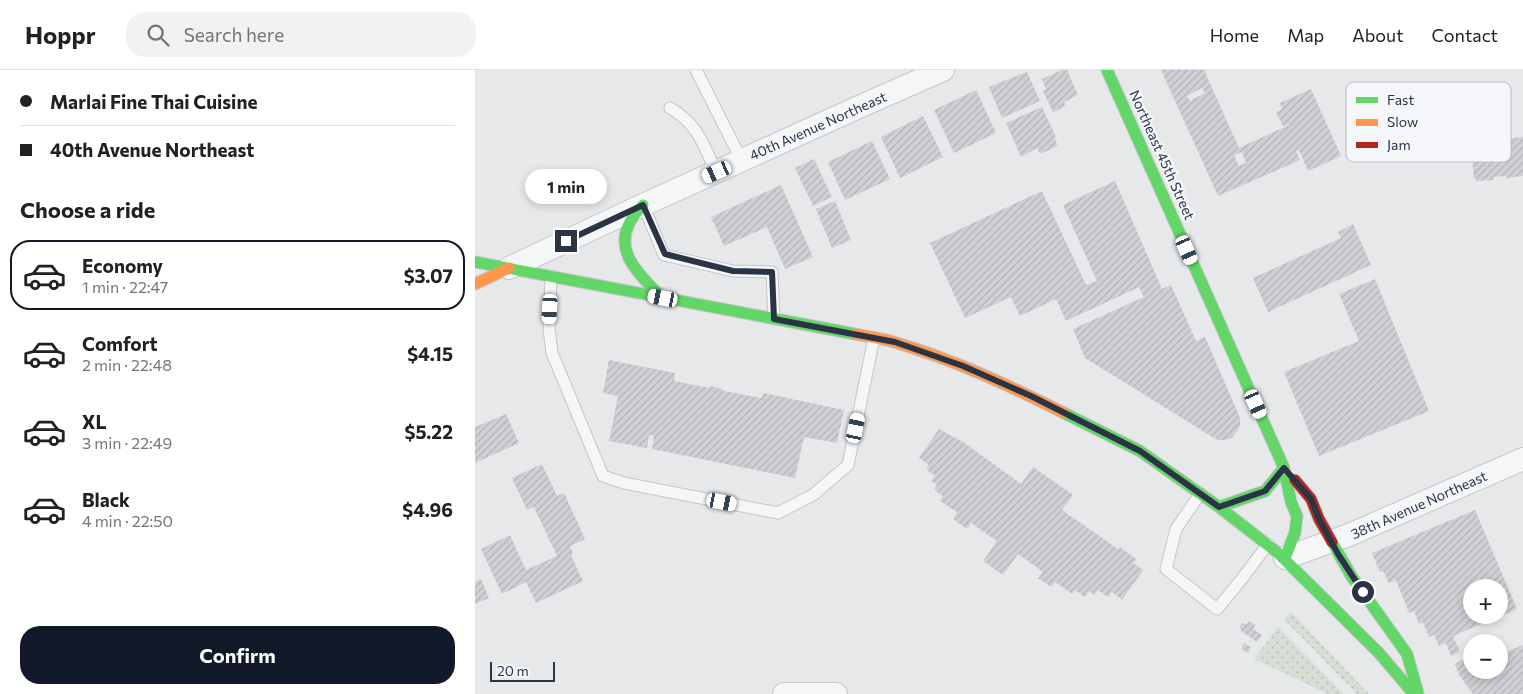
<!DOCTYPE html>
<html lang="en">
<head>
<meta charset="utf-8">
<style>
	:root { --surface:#fff; --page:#f2f2f2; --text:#202124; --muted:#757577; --line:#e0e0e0; --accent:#111827 }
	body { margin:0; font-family:Commissioner,sans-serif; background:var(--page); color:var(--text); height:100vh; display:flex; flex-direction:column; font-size:19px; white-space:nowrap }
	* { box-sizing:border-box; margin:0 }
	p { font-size:16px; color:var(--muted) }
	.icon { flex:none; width:28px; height:28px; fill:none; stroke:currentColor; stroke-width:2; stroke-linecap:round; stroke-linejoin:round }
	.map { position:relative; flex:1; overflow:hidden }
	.details { display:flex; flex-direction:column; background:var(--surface); width:475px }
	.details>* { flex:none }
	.hud { display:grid; align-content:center; height:110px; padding:0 20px; background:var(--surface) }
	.tools { position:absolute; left:988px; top:509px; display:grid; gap:10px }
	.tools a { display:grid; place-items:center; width:45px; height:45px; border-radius:50%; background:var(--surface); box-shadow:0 2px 8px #0003; font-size:25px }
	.scale { position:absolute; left:15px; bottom:12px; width:65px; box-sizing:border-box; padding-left:5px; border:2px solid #2b3445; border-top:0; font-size:14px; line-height:18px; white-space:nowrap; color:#2b3445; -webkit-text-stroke:4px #f4f6f9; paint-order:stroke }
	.end { position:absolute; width:22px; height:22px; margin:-11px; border:6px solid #2b3445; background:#fff; box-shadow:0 0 0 2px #fff }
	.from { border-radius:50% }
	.bubble { position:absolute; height:35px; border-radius:18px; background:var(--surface); box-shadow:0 2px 8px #0003; font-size:16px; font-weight:700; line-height:35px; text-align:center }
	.car { position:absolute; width:15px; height:30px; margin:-15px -8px; border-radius:6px; box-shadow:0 0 4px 1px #0007; background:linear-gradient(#fff 24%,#345 0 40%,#fff 0 76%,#345 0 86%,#fff 0) }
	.hud b { display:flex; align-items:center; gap:18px; height:48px; font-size:19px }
	.hud b+b { border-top:1px solid var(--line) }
	.hud i { width:12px; height:12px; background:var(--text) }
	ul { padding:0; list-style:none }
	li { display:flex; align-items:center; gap:15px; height:70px; margin:0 10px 8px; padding:0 10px; border:2px solid transparent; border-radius:20px }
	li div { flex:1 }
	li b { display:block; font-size:19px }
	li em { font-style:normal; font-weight:700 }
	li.active { border-color:var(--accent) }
	li>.icon { width:45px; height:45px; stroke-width:1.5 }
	h2 { padding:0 20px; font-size:22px; line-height:60px }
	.primary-button { display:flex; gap:10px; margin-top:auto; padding:10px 20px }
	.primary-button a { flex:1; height:58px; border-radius:20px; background:var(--accent); color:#fff; font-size:20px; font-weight:700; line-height:58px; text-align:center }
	header { display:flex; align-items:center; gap:30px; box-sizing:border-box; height:70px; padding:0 25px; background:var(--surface); border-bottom:1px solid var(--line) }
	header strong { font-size:24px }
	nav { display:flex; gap:28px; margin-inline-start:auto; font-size:18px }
	.search { width:350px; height:45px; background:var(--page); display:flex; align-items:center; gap:12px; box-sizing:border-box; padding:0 18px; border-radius:20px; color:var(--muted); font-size:19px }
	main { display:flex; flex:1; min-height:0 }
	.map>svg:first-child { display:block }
</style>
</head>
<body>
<header>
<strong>Hoppr</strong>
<div class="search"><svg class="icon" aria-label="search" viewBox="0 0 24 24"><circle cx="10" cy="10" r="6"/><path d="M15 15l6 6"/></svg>Search here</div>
<nav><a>Home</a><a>Map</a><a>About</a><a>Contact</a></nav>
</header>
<main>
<section class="details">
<div class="hud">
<b><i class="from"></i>Marlai Fine Thai Cuisine</b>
<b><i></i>40th Avenue Northeast</b>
</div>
<h2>Choose a ride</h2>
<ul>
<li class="active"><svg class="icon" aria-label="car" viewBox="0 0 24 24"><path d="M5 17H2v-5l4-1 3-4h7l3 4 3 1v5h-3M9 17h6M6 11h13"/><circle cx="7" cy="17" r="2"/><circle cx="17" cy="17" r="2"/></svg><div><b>Economy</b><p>1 min · 22:47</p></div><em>$3.07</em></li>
<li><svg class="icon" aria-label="car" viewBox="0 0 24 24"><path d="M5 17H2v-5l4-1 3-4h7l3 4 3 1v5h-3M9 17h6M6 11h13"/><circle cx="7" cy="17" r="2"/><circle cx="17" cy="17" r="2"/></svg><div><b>Comfort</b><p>2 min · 22:48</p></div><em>$4.15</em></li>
<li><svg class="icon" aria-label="car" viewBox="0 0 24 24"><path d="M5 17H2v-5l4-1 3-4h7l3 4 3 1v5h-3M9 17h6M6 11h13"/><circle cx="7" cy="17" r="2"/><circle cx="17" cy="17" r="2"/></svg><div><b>XL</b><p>3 min · 22:49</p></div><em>$5.22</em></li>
<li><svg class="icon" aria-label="car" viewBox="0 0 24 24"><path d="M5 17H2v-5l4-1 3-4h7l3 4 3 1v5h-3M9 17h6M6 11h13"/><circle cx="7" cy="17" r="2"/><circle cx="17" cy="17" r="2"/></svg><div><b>Black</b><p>4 min · 22:50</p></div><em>$4.96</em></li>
</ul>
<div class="primary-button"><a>Confirm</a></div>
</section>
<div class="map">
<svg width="1048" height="624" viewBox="0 0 1048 624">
	<defs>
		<pattern id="grass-dots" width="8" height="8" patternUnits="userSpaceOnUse" patternTransform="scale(1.25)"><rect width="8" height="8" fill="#d6ded6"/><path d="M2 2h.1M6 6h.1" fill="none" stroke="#b8bfb9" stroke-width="1.8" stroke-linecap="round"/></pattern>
		<pattern id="building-hatch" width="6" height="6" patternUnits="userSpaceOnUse" patternTransform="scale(1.25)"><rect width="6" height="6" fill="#ced0d3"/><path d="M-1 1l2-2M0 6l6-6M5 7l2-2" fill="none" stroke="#b1b3b6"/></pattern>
	</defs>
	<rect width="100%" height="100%" fill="#e6e8ea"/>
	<!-- grass -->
	<path fill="url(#grass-dots)" d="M 816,542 L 894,624 L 882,624 L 809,549 Z
		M 803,557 L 869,624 L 853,624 L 779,589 Z"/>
	<!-- building -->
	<path fill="url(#building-hatch)" fill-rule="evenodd" d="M 587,0 L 592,0 L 603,25 L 589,32 L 591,36 L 578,42 L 568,21 L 571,19 L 567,9 Z
		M 686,0 L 729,0 L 764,78 L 814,55 L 813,54 L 808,56 L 801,42 L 807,39 L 805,33 L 836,19 L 866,86 L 833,101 L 824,80 L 821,81 L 825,90 L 743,126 ZM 727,18 L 730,23 L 715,31 L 712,26 ZM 767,82 L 771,93 L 764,96 L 759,85 Z
		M 552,2 L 565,31 L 527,48 L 514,17 Z
		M 501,20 L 521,63 L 479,83 L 459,40 Z
		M 567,37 L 581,67 L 579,67 L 583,76 L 565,84 L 562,78 L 546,87 L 531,53 Z
		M 448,46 L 468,87 L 425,108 L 406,67 Z
		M 1029,64 L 1029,69 L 1048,67 L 1048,106 L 1031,108 L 1031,106 L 1018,107 L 1019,110 L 1001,111 L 1001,108 L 999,109 L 996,74 L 999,74 L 998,72 L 1014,70 L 1014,65 Z
		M 397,71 L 415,109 L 370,130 L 353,92 Z
		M 339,89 L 357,127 L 338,136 L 320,98 Z
		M 640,111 L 687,219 L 696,215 L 721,271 L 730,267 L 765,348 L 765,355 L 762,361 L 757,368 L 750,370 L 743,370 L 736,366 L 610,288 L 598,259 L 669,227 L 664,217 L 591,251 L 581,229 L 545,246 L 536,227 L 490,248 L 455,173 L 567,121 L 611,215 L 622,211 L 588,135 Z
		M 306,115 L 338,187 L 310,199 L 292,157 L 249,176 L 236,147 Z
		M 360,131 L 376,170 L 357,178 L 341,139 Z
		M 878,154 L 896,195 L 793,242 L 778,208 L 866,168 L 863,162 Z
		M 900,209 L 954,341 L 844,386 L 809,302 L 884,271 L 864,224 Z
		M 134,290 L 200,303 L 199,311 L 234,318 L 235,316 L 248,319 L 248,321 L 287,328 L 288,323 L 369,340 L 362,373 L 329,367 L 320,408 L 177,379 L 179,366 L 174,365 L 172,378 L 134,371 L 143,326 L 128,323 Z
		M 31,344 L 44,373 L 0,393 L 0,357 Z
		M 464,359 L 488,372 L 546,414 L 558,397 L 598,425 L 587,440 L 643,479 L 645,477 L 661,489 L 658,493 L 668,500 L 647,530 L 637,522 L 633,527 L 623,520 L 619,525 L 614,521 L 610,527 L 600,520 L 597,524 L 580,512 L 576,517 L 563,508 L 568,502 L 543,484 L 528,505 L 508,491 L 522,471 L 496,453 L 492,459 L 478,449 L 482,442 L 465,431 L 468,426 L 459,420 L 462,415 L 456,411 L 460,406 L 451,399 L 454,395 L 444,388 Z
		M 67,394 L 82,426 L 89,423 L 110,469 L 95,476 L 98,484 L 96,485 L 108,511 L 61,533 L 51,512 L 27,524 L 6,479 L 35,465 L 51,500 L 82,486 L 59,437 L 52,440 L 37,408 Z
		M 1000,440 L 1042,539 L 978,566 L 985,582 L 976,586 L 971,573 L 964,576 L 959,565 L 954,567 L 948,552 L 944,554 L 939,541 L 934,543 L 921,510 L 914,513 L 908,501 L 905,502 L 897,483 ZM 996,518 L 1024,518 L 1024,545 L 996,545 Z
		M 6,509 L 14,528 L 0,534 L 0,512 Z
		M 774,551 L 780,555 L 778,559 L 787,565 L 782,572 L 766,561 L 766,559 L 764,558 L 767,553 L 772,554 Z
		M 769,573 L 776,577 L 773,583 L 766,579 Z
		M 1048,575 L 1048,624 L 998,624 L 984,605 L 980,594 L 990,588 L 994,597 L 996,596 L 996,600 L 1024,600 L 1024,585 Z"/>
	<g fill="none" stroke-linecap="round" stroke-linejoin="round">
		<defs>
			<path id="lane" d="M 221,0 L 267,91
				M 195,38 C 222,53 229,75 241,102
				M 169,137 L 189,185 L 258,201 L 297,202 L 299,249
				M 76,206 L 74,259 L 77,283 L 128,406 L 149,413 L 303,443 L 338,425 L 373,395 L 399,268
				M 725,424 L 701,459 L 691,499 L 742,539 L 766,510 L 793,474"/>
			<path id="street" d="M 34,198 L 168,135 L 386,36 L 468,0
				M 810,488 L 874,465 L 1048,389
				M 309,624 L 361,624"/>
			<path id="fast" d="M 632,0 L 809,398 L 816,432 L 822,446 L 820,463 L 810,488
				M 168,135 C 163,141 157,147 154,154 C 139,184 168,208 187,228
				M 0,192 L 380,264
				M 589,343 L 665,381 L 744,437 L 803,483 L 904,583 L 939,624
				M 744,437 L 790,421 L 809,398
				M 857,472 L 877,507 L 932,584 L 943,623"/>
			<path id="slow" d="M 0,214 L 34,198
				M 380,264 C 394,267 408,268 422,273 C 480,290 535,316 589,343"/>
			<path id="jam" d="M 820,410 L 836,429 L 844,449 L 857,472"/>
		</defs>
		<!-- lane casing -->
		<use href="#lane" stroke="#c4c6c8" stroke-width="13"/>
		<!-- street casing -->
		<use href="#street" stroke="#c4c6c8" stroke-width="24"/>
		<!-- fast casing -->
		<use href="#fast" stroke="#c4c6c8" stroke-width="13"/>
		<!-- slow casing -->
		<use href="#slow" stroke="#c4c6c8" stroke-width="13"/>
		<!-- jam casing -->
		<use href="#jam" stroke="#c4c6c8" stroke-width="13"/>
		<!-- lane -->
		<use href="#lane" stroke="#f5f6f7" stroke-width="11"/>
		<!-- street -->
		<use href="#street" stroke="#f5f6f7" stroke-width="22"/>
		<!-- fast -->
		<use href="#fast" stroke="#63d668" stroke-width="11"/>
		<!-- slow -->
		<use href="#slow" stroke="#ff974d" stroke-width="11"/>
		<!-- jam -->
		<use href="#jam" stroke="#b3261e" stroke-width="11"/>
	</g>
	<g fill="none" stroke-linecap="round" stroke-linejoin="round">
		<!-- route -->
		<path stroke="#2b3445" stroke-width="6" d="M 91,171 L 168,135 L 190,184 L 258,201 L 297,202 L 299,249 L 420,272 L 488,296 L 556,326 L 665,381 L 744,437 L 790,421 L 809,398 L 836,429 L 844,449 L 863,484 L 888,522"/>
	</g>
	<g text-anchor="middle" stroke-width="4.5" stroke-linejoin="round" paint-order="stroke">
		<!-- street labels -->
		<g font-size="14" fill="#2b3445" stroke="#f4f6f9">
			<text transform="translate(343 56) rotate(-24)" y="5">40th Avenue Northeast</text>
			<text transform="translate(687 85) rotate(66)" y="5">Northeast 45th Street</text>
			<text transform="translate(944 435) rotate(-24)" y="5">38th Avenue Northeast</text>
		</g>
	</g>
	<!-- legend -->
	<rect x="871" y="12" width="165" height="80" rx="8" fill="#f4f6f9" stroke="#b8bcc3" stroke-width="1"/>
	<rect x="881" y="27" width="22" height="6" fill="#63d668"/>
	<rect x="881" y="49" width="22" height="7" fill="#ff974d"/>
	<rect x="881" y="72" width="22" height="6" fill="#b3261e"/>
	<g font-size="14" fill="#2b3445">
		<text x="912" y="35">Fast</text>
		<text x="912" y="57">Slow</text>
		<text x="912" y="80">Jam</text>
	</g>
</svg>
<div class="tools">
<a>+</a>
<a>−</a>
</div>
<div class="scale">20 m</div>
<i class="end from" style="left:888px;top:522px"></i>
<i class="end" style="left:91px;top:171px"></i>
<div class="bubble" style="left:50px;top:99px;width:82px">1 min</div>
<i class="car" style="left:242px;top:102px;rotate:246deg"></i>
<i class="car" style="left:712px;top:180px;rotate:156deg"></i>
<i class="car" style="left:188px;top:228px;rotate:281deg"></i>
<i class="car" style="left:75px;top:239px;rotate:183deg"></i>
<i class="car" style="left:781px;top:334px;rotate:156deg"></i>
<i class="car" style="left:381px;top:358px;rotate:12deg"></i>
<i class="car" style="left:247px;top:432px;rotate:101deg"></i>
</div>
</main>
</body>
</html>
